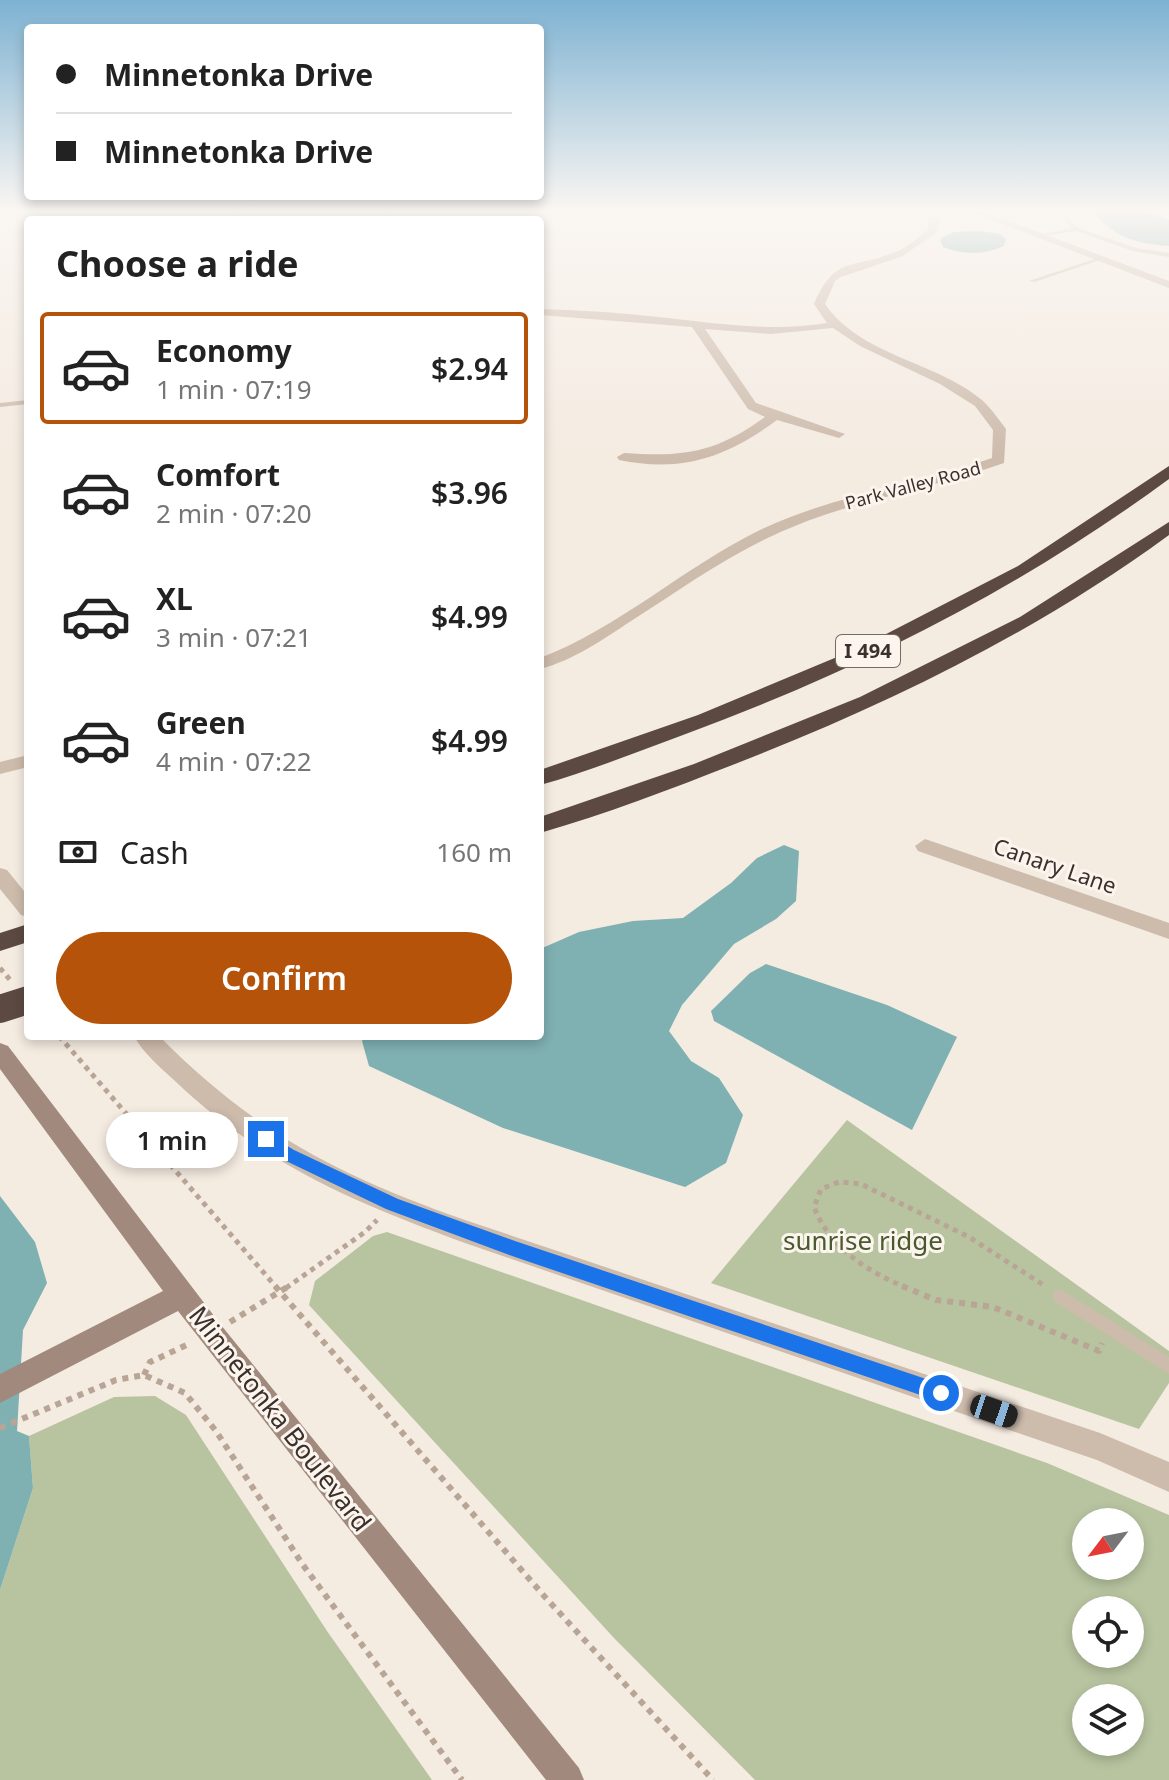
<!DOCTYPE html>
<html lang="en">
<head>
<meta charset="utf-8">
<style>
	:root { --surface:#fff; --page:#f2f2f2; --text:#222; --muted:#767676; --line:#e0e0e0; --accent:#b45309 }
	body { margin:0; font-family:"Noto Sans",sans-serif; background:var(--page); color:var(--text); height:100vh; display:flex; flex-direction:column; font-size:30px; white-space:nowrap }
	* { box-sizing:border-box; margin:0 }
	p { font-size:26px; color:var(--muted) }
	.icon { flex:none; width:44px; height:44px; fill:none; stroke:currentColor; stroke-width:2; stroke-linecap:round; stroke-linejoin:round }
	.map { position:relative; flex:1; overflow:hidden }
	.details { position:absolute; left:24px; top:216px; width:520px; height:824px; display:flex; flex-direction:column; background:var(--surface); border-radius:8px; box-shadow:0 4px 12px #0003 }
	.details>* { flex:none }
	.guide { position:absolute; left:24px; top:24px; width:520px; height:176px; border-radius:8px; box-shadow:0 4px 12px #0003; display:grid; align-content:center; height:176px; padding:0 32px; background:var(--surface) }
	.needle { width:52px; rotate:238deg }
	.buttons { position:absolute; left:1072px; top:1508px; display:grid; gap:16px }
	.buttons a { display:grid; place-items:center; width:72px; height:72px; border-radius:50%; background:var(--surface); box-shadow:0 4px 12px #0003; font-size:40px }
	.end { position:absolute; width:36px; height:36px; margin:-18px; border:10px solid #1a73e8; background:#fff; box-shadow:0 0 0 4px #fff }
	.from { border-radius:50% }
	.bubble { position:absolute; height:56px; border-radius:28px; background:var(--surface); box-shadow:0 4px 12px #0003; font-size:26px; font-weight:600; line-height:56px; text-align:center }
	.car { position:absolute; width:24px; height:48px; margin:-24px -12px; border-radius:10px; box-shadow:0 0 6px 2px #0007; background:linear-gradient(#222 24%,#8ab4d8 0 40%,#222 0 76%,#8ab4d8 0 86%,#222 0) }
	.guide b { display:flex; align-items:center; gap:28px; height:76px; font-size:30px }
	.guide b+b { border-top:2px solid var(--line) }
	.guide i { width:20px; height:20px; background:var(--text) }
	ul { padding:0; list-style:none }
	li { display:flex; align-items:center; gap:24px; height:112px; margin:0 16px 12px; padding:0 16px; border:4px solid transparent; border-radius:8px }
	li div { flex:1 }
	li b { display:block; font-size:30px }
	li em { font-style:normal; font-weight:600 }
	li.on { border-color:var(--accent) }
	li>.icon { width:72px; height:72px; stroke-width:1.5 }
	h2 { padding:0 32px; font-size:36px; line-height:96px }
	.pay { display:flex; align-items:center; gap:20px; height:88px; padding:0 32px; font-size:30px }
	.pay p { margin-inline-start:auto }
	.button { display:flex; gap:16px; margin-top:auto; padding:16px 32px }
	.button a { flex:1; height:92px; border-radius:48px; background:var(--accent); color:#fff; font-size:32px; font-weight:600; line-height:92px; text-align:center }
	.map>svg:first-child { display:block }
</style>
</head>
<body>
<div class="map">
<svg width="1169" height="1780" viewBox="0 0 1169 1780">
	<rect width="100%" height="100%" fill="#f4ebe1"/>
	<!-- green -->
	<path fill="#b8c4a0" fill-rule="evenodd" d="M 847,1120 L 1169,1351 L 1169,1383 L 1139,1429 L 711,1283 Z
		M 387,1232 L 1047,1463 L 1169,1515 L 1169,1780 L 755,1780 L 614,1638 L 309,1305 L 315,1281 L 373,1236 ZM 1130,1522 L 1130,1566 L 1086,1566 L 1086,1522 ZM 1086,1610 L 1130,1610 L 1130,1654 L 1086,1654 ZM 1086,1698 L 1130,1698 L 1130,1742 L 1086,1742 Z
		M 155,1396 L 186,1415 L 327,1631 L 432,1780 L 0,1780 L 0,1590 L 33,1488 L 29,1436 L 114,1397 Z"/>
	<!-- water -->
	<path fill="#7fb0b2" d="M 1090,208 L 1134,208 L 1169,220 L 1169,246 C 1132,243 1114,237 1090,208 Z
		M 980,231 L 1000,234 L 1006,239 L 1004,246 C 984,255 963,255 943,247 L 940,239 L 954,232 Z
		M 784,845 L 799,851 L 796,901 L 776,919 L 734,944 L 682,1005 L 669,1031 L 691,1061 L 719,1078 L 743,1115 L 726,1163 L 685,1187 L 503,1128 L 369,1066 L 362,1041 L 366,1036 L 540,1036 L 540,949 L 579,932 L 633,921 L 683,918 L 731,883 L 757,858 Z
		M 766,964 L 887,1005 L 957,1037 L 912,1130 L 714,1021 L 711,1011 L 750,973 Z
		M 0,1196 L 35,1242 L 47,1283 L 23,1330 L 17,1431 L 29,1436 L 33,1488 L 0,1590 Z"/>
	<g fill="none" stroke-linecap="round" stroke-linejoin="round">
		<!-- path-far1 -->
		<path stroke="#b9a596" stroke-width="5" stroke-dasharray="5 5" stroke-linecap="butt" d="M 0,968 L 11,981
			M 59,1036 L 277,1288
			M 286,1288 L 365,1232 L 377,1220
			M 907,1288 C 868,1272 829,1247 814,1207 L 821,1189 L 839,1182 L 861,1184 L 969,1237 L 1045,1286"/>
		<!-- path -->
		<path stroke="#b9a596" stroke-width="6" stroke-dasharray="6 6" stroke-linecap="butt" d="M 275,1286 L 545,1597 L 713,1780
			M 902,1286 L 936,1300 L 993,1307 L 1099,1351 L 1102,1343
			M 230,1322 L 289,1286
			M 144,1375 L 150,1362 L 191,1343
			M 0,1428 L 116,1380 L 144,1375 L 185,1393 L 216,1431 L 303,1565 L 462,1780"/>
		<!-- service -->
		<path fill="#cdbbac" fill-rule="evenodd" d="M 389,208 L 395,208 L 391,216 L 379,220 L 370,220 L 387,214 Z
			M 1053,208 L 1059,208 L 1078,228 L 1136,248 L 1169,253 L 1169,257 L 1133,251 L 1076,231 L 1038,237 L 1038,235 L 1072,228 Z
			M 1098,258 L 1103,259 L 1034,282 L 1029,281 Z
			M 28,400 L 28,404 L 0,407 L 0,403 Z
			M 1060,1289 L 1169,1357 L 1169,1374 L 1054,1301 L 1052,1296 L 1054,1291 Z"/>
		<!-- minor -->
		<path fill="#cdbbac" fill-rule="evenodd" d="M 233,208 L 243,208 L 243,220 L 233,220 Z
			M 925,208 L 935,208 L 940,221 L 937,232 L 903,256 L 841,277 L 835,281 L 825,304 C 861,356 935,361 982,400 C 991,408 999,420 1006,429 L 1004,463 C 928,490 845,501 772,536 C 722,559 677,592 631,621 C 602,640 574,660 540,669 L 540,658 C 619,628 684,567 760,530 C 833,495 916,485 992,458 L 993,430 L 975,406 L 940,384 L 860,346 L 833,328 L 771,334 L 705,329 L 756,403 L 845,434 L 839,438 L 777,420 C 727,457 682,473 619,460 L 617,457 L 624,453 C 685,457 715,453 765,417 L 748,409 L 692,327 L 540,315 L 540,309 C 583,310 626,313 668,318 C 722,324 774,332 827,323 L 814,304 C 835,256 851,269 893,253 C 907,248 918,238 929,229 Z
			M 28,755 L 28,767 L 0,774 L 0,762 Z
			M 925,839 L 1169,923 L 1169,939 L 918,851 L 915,846 Z"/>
		<!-- tertiary -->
		<path fill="#cdbbac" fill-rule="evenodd" d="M 961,208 L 974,208 L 1169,281 L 1169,288 Z
			M 0,868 L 7,870 L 28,896 L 28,917 L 21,915 L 0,889 Z
			M 134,1036 L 159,1036 C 255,1133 338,1175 465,1220 L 1100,1433 L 1169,1462 L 1169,1492 L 1097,1460 L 465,1243 C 355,1203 261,1163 175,1081 C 161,1068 143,1053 134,1036 Z"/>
		<!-- secondary -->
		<path fill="#a18a7d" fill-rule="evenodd" d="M 0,1043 L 8,1046 L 221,1325 L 579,1768 L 584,1780 L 546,1780 L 178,1311 L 0,1403 L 0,1374 L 163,1291 L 0,1069 Z"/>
		<!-- motorway -->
		<path fill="#5c4a42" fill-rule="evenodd" d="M 1169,466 L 1169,479 C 1018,590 859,670 683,735 C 636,752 588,772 540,785 L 540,770 L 698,715 L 861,647 L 1018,566 Z
			M 1169,522 L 1169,535 C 1035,633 889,704 735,764 C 671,789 606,814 540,833 L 540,817 L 694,764 L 860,697 L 1020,617 Z
			M 28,924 L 28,942 L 0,951 L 0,933 Z"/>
		<!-- motorway-bridge -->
		<path stroke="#5c4a42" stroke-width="28" d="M 0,1009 L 28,1000"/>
	</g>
	<!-- sky -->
	<linearGradient id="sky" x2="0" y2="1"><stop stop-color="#7eb2d2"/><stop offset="0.46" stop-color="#faf6f2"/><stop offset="1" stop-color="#faf6f2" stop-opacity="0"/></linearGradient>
	<rect width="1169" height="457" fill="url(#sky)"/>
	<!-- route -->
	<path fill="#1a73e8" d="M 266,1133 L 294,1150 L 398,1199 L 515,1241 L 941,1384 L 947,1387 L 950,1393 L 947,1399 L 941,1402 L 515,1257 L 386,1209 L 282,1159 L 258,1139 Z"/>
	<g text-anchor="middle" stroke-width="6" stroke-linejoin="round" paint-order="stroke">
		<!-- far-street labels -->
		<g font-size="18" fill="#3b302b" stroke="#fbf5ee">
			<text transform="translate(913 486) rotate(-15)" y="6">Park Valley Road</text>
		</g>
		<!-- shield labels -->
		<rect fill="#fbf5ee" stroke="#756b66" stroke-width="2" x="836" y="635" width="64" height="32" rx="6"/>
		<g font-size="20" font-weight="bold" fill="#3b302b">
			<text x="868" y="658">I 494</text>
		</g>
		<!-- street labels -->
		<g font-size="22" fill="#3b302b" stroke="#fbf5ee">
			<text transform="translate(1055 866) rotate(19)" y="8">Canary Lane</text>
		</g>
		<!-- near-park labels -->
		<g font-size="26" fill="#4a5a2e" stroke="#fbf5ee">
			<text x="863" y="1250">sunrise ridge</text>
		</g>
		<!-- near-street labels -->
		<g font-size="26" fill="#3b302b" stroke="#fbf5ee">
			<text transform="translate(280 1419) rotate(52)" y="9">Minnetonka Boulevard</text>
		</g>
	</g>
</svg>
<div class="buttons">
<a><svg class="needle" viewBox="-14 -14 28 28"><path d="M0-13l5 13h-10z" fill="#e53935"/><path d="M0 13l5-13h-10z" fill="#767676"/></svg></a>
<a><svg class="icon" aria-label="locate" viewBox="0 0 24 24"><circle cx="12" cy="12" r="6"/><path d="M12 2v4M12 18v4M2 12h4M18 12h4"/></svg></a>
<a><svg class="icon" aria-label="layers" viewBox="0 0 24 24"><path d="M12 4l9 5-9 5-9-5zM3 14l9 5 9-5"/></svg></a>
</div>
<i class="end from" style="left:941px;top:1393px"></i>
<i class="end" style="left:266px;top:1139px"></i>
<div class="bubble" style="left:106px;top:1112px;width:132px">1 min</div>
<i class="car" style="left:994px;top:1411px;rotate:109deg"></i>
<div class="guide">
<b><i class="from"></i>Minnetonka Drive</b>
<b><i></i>Minnetonka Drive</b>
</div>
<section class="details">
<h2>Choose a ride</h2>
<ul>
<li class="on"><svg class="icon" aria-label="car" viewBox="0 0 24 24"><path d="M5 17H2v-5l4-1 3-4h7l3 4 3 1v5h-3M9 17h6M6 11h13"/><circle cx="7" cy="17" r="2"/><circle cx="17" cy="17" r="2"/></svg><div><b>Economy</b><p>1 min · 07:19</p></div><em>$2.94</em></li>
<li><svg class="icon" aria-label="car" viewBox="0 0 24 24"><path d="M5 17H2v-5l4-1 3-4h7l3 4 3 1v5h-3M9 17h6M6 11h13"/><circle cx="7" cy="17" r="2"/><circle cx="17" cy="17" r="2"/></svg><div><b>Comfort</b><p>2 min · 07:20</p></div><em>$3.96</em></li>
<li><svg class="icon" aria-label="car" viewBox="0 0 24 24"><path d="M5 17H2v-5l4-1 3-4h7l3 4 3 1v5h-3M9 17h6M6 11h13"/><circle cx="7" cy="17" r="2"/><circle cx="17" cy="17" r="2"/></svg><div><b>XL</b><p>3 min · 07:21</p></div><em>$4.99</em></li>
<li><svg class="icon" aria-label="car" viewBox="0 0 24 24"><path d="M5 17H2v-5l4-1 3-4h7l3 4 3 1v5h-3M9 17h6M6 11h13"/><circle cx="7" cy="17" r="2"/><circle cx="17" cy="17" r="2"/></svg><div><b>Green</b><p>4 min · 07:22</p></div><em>$4.99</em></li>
</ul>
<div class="pay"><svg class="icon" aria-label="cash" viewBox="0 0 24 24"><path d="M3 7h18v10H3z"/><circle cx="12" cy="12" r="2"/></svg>Cash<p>160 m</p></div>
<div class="button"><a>Confirm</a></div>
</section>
</div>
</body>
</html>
